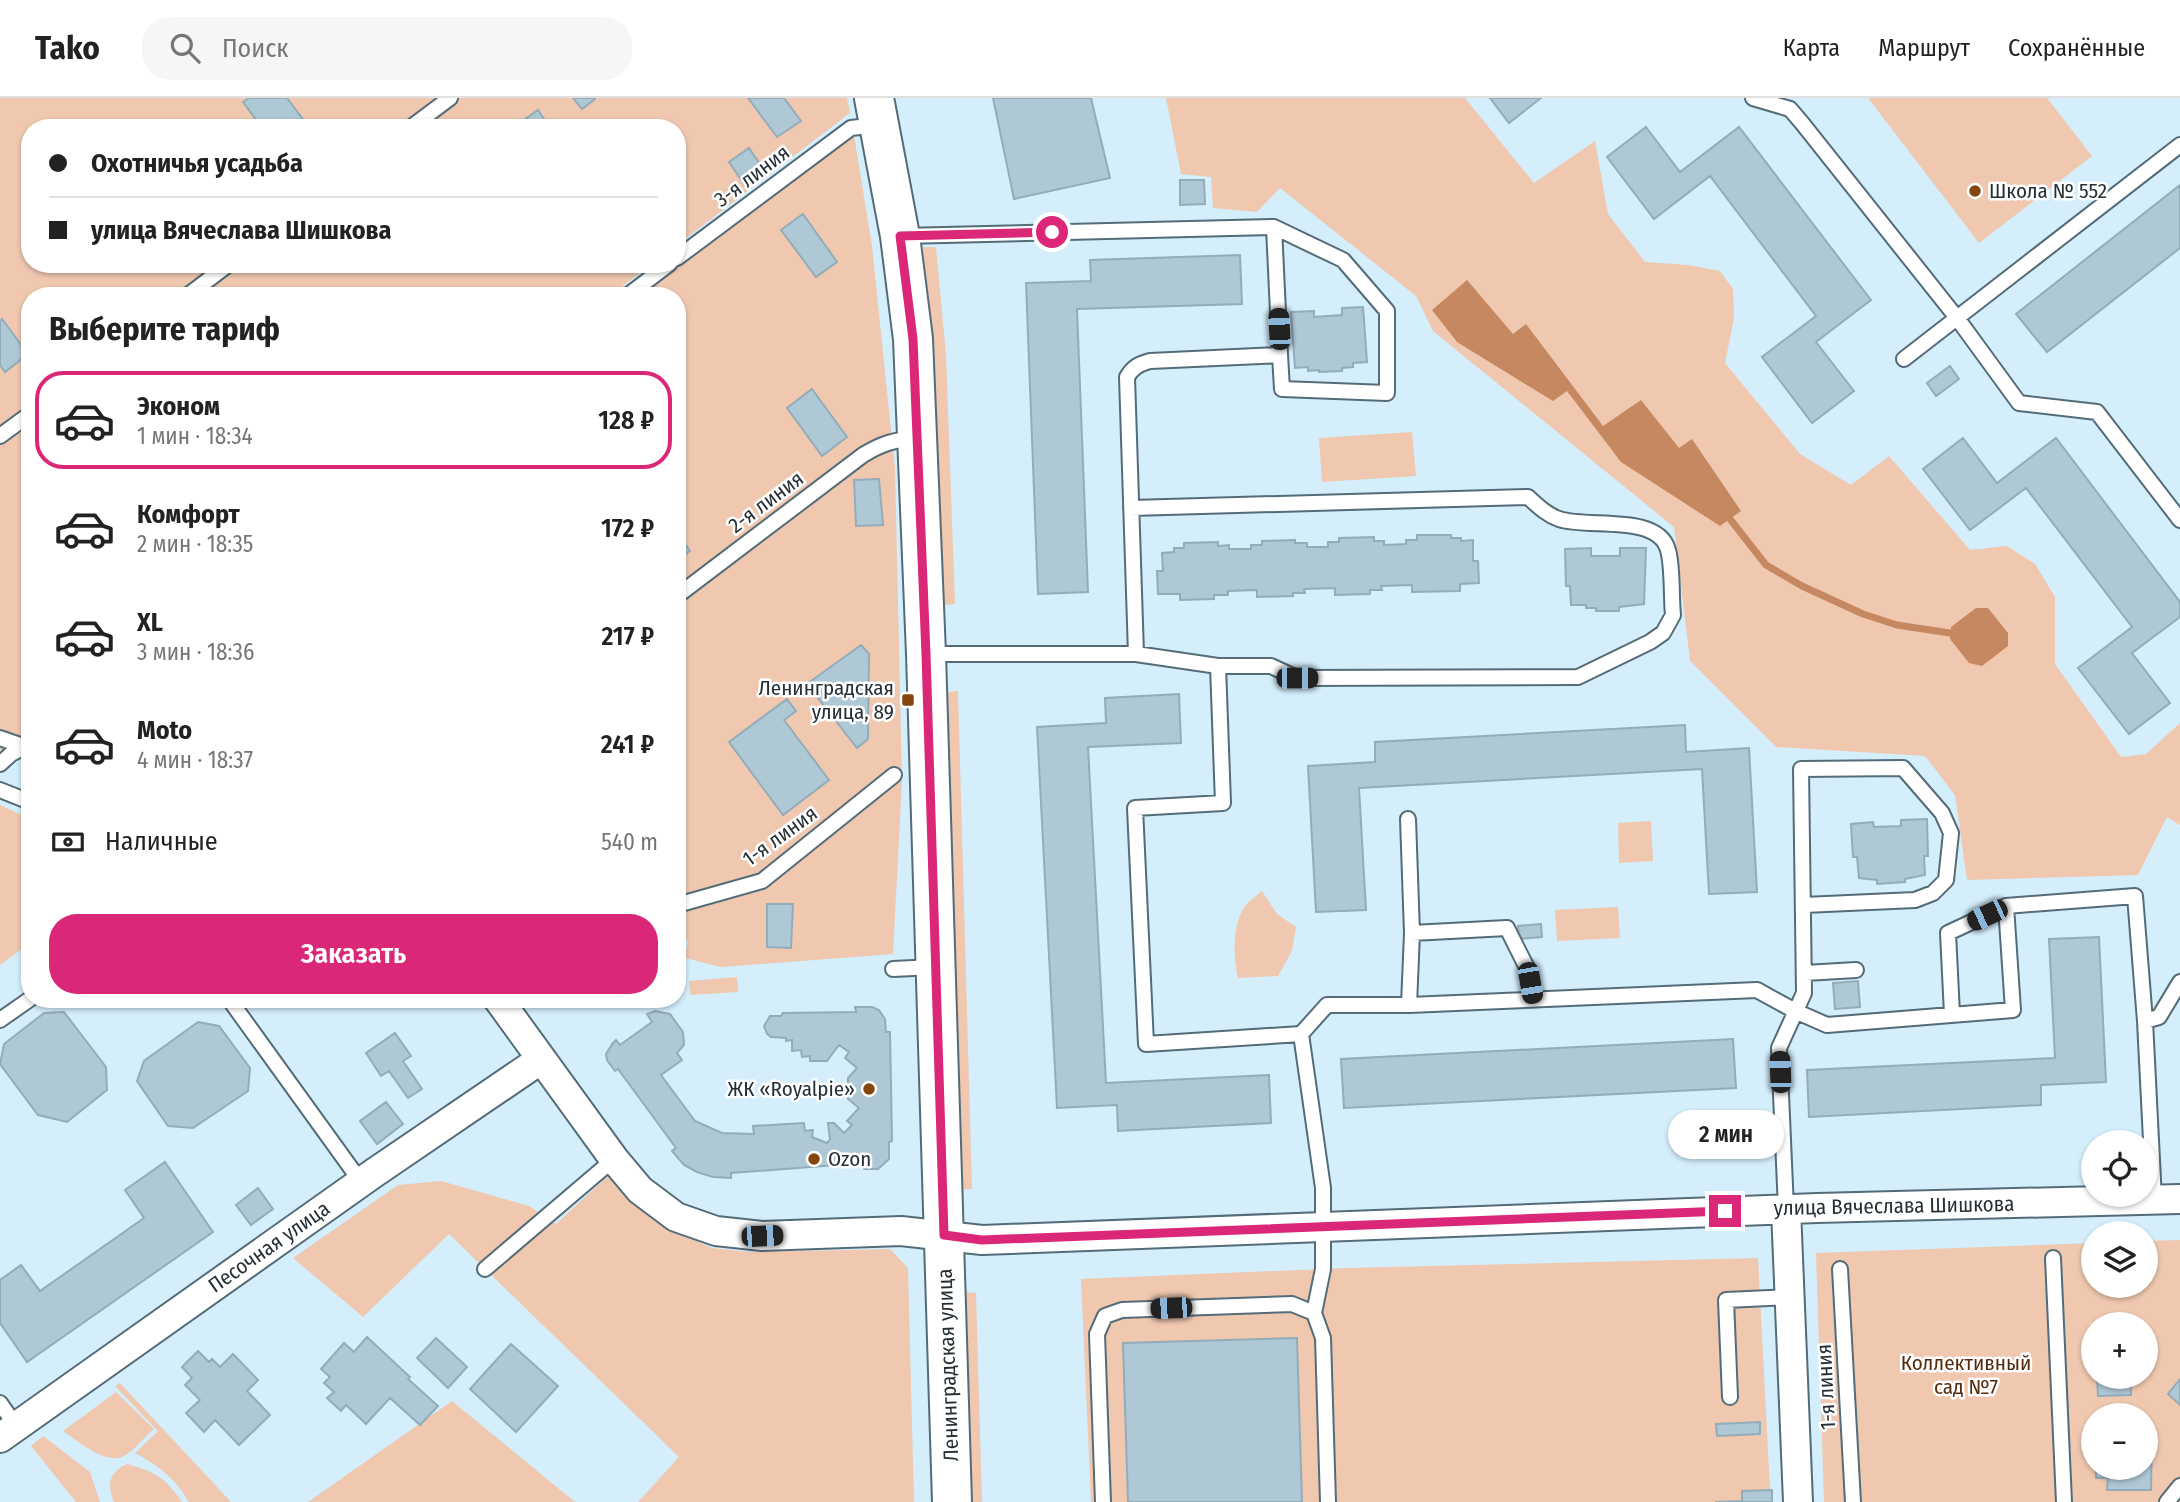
<!DOCTYPE html>
<html lang="ru">
<head>
<meta charset="utf-8">
<style>
	:root { --surface:#fff; --page:#f6f6f6; --text:#222; --muted:#767676; --line:#e0e0e0; --accent:#db2777 }
	body { margin:0; font-family:"Fira Sans Condensed",sans-serif; background:var(--page); color:var(--text); height:100vh; display:flex; flex-direction:column; font-size:26px; white-space:nowrap }
	* { box-sizing:border-box; margin:0 }
	p { font-size:23px; color:var(--muted) }
	.icon { flex:none; width:38px; height:38px; fill:none; stroke:currentColor; stroke-width:2; stroke-linecap:round; stroke-linejoin:round }
	.map { position:relative; flex:1; overflow:hidden }
	.panel { position:absolute; left:21px; top:189px; width:665px; height:721px; display:flex; flex-direction:column; background:var(--surface); border-radius:28px; box-shadow:0 2px 5px #0004 }
	.panel>* { flex:none }
	.guide { position:absolute; left:21px; top:21px; width:665px; height:154px; border-radius:28px; box-shadow:0 2px 5px #0004; display:grid; align-content:center; height:154px; padding:0 28px; background:var(--surface) }
	.fabs { position:absolute; left:2081px; top:1032px; display:grid; gap:14px }
	.fabs a { display:grid; place-items:center; width:77px; height:77px; border-radius:50%; background:var(--surface); box-shadow:0 2px 5px #0004; font-size:35px }
	.end { position:absolute; width:32px; height:32px; margin:-16px; border:9px solid #db2777; background:#fff; box-shadow:0 0 0 4px #fff }
	.from { border-radius:50% }
	.bubble { position:absolute; height:49px; border-radius:24px; background:var(--surface); box-shadow:0 2px 5px #0004; font-size:23px; font-weight:600; line-height:49px; text-align:center }
	.car { position:absolute; width:21px; height:42px; margin:-21px -10px; border-radius:9px; box-shadow:0 0 5px 2px #0007; background:linear-gradient(#222 24%,#8ab4d8 0 40%,#222 0 76%,#8ab4d8 0 86%,#222 0) }
	.guide b { display:flex; align-items:center; gap:24px; height:66px; font-size:26px }
	.guide b+b { border-top:2px solid var(--line) }
	.guide i { width:18px; height:18px; background:var(--text) }
	ul { padding:0; list-style:none }
	li { display:flex; align-items:center; gap:21px; height:98px; margin:0 14px 10px; padding:0 14px; border:4px solid transparent; border-radius:28px }
	li div { flex:1 }
	li b { display:block; font-size:26px }
	li em { font-style:normal; font-weight:600 }
	li.on { border-color:var(--accent) }
	li>.icon { width:63px; height:63px; stroke-width:1.5 }
	h2 { padding:0 28px; font-size:32px; line-height:84px }
	.pay { display:flex; align-items:center; gap:18px; height:77px; padding:0 28px; font-size:26px }
	.pay p { margin-inline-start:auto }
	.button { display:flex; gap:14px; margin-top:auto; padding:14px 28px }
	.button a { flex:1; height:80px; border-radius:28px; background:var(--accent); color:#fff; font-size:28px; font-weight:600; line-height:80px; text-align:center }
	header { display:flex; align-items:center; gap:42px; box-sizing:border-box; height:98px; padding:0 35px; background:var(--surface); border-bottom:2px solid var(--line) }
	header strong { font-size:33px }
	nav { display:flex; gap:38px; margin-inline-start:auto; font-size:24px }
	.search { width:490px; height:63px; background:var(--page); display:flex; align-items:center; gap:18px; box-sizing:border-box; padding:0 24px; border-radius:28px; color:var(--muted); font-size:26px }
	.map>svg:first-child { display:block }
</style>
</head>
<body>
<header>
<strong>Tako</strong>
<div class="search"><svg class="icon" aria-label="search" viewBox="0 0 24 24"><circle cx="10" cy="10" r="6"/><path d="M15 15l6 6"/></svg>Поиск</div>
<nav><a>Карта</a><a>Маршрут</a><a>Сохранённые</a></nav>
</header>
<div class="map">
<svg width="2180" height="1404" viewBox="0 0 2180 1404">
	<rect width="100%" height="100%" fill="#d4eefc"/>
	<!-- green -->
	<path fill="#efc8af" fill-rule="evenodd" d="M 0,0 L 847,0 L 850,15 L 677,147 L 677,30 L 30,30 L 30,166 L 651,166 L 610,198 L 30,198 L 30,662 L 0,652 Z
		M 1166,0 L 1465,0 L 1534,85 L 1595,43 L 1608,116 L 1645,164 L 1688,167 L 1720,173 L 1733,191 L 1734,220 L 1725,265 L 1800,356 L 1851,387 L 1889,358 L 1970,452 L 2007,448 L 2035,466 L 2055,499 L 2055,566 L 2121,659 L 2146,656 L 2180,625 L 2180,727 L 2167,719 L 2138,777 L 1967,782 L 1955,697 L 1925,658 L 1776,649 L 1690,563 L 1674,429 L 1433,233 L 1416,198 L 1280,90 L 1257,114 L 1213,110 L 1211,79 L 1181,76 Z
		M 1868,0 L 2047,0 L 2092,58 L 1979,145 Z
		M 854,37 L 872,148 L 895,371 L 902,683 L 893,856 L 721,869 L 685,860 L 688,842 L 677,839 L 677,198 L 637,198 Z
		M 923,149 L 936,149 L 946,257 L 955,506 L 943,507 L 933,258 Z
		M 1412,334 L 1416,378 L 1322,384 L 1319,340 Z
		M 958,593 L 972,1091 L 959,1091 L 945,594 Z
		M 0,707 L 30,721 L 30,845 L 0,867 Z
		M 1651,723 L 1653,763 L 1619,765 L 1618,725 Z
		M 1262,793 L 1277,816 L 1296,829 L 1292,853 L 1278,878 L 1238,880 C 1233,859 1232,827 1245,808 C 1249,803 1256,798 1262,793 Z
		M 1618,809 L 1620,840 L 1557,843 L 1555,812 Z
		M 737,879 L 738,894 L 690,897 L 689,883 Z
		M 611,1075 L 621,1089 L 676,1134 L 712,1150 L 750,1154 L 890,1151 L 908,1170 L 914,1404 L 638,1404 L 679,1359 L 449,1136 L 363,1219 L 293,1160 L 398,1087 L 441,1083 L 529,1108 L 556,1126 Z
		M 2180,1142 L 2180,1404 L 1824,1404 L 1816,1155 L 2093,1145 L 2093,1188 L 2146,1188 L 2146,1143 ZM 2093,1227 L 2146,1227 L 2146,1279 L 2093,1279 ZM 2093,1318 L 2146,1318 L 2146,1370 L 2093,1370 Z
		M 1758,1160 L 1770,1391 L 1772,1392 L 1772,1404 L 1091,1404 L 1081,1181 L 1347,1170 Z
		M 963,1194 L 976,1195 L 982,1404 L 970,1404 Z
		M 120,1285 L 231,1404 L 189,1404 C 174,1379 160,1369 135,1355 L 158,1333 L 115,1288 Z
		M 116,1294 L 154,1331 C 144,1339 135,1352 124,1358 C 107,1368 76,1342 63,1333 Z
		M 452,1303 L 575,1404 L 308,1404 Z
		M 43,1338 L 90,1374 L 100,1404 L 76,1404 L 31,1348 Z
		M 127,1366 C 155,1374 165,1379 182,1404 L 114,1404 C 106,1386 110,1374 127,1366 Z"/>
	<!-- water -->
	<path fill="#c58860" d="M 1467,182 L 1513,236 L 1526,226 L 1603,328 L 1641,302 L 1679,350 L 1692,341 L 1741,413 L 1720,428 L 1621,364 L 1567,293 L 1553,303 L 1457,244 L 1432,212 Z
		M 1976,510 L 1988,510 L 2008,535 L 2008,548 L 1982,568 L 1969,565 L 1950,541 L 1951,529 Z"/>
	<g fill="none" stroke-linecap="round" stroke-linejoin="round">
		<!-- stream -->
		<path stroke="#c58860" stroke-width="7" d="M 1730,421 L 1766,467 L 1802,488 L 1863,516 L 1897,527 L 1950,535"/>
	</g>
	<!-- building -->
	<path fill="#afc8d5" stroke="#93acb9" stroke-width="2" d="M 249,0 L 287,0 L 305,24 L 297,30 L 276,30 L 273,25 L 267,30 L 262,30 L 243,4 Z
		M 573,0 L 595,0 L 595,1 L 582,11 Z
		M 748,0 L 784,0 L 801,23 L 777,39 Z
		M 993,0 L 1091,0 L 1110,80 L 1014,101 Z
		M 1490,0 L 1541,0 L 1509,25 Z
		M 538,12 L 550,30 L 525,30 L 521,24 Z
		M 1646,29 L 1680,74 L 1739,29 L 1871,202 L 1816,244 L 1854,293 L 1812,325 L 1762,259 L 1816,218 L 1710,78 L 1654,121 L 1607,59 Z
		M 749,50 L 764,72 L 744,86 L 729,64 Z
		M 1180,82 L 1204,82 L 1205,106 L 1180,107 Z
		M 2180,87 L 2180,150 L 2047,254 L 2016,216 Z
		M 803,116 L 837,164 L 816,179 L 781,132 Z
		M 1240,157 L 1242,206 L 1077,211 L 1088,494 L 1038,496 L 1026,185 L 1091,183 L 1090,162 Z
		M 1363,209 L 1367,264 L 1353,265 L 1353,269 L 1342,270 L 1342,273 L 1319,274 L 1319,272 L 1308,273 L 1308,269 L 1295,270 L 1291,214 L 1314,213 L 1314,219 L 1342,217 L 1342,210 Z
		M 2,221 L 28,256 L 5,274 L 0,267 L 0,223 Z
		M 1950,268 L 1959,281 L 1936,298 L 1927,285 Z
		M 812,291 L 847,339 L 822,358 L 787,310 Z
		M 1963,340 L 1997,385 L 2056,340 L 2180,504 L 2180,519 L 2132,555 L 2170,605 L 2129,636 L 2078,570 L 2132,529 L 2026,390 L 1970,432 L 1923,371 Z
		M 879,381 L 883,427 L 856,428 L 854,382 Z
		M 677,435 L 690,453 L 677,462 Z
		M 1417,437 L 1451,437 L 1451,440 L 1461,440 L 1461,443 L 1473,442 L 1473,463 L 1478,463 L 1479,485 L 1460,486 L 1460,493 L 1412,494 L 1412,487 L 1381,488 L 1382,492 L 1370,492 L 1370,496 L 1335,497 L 1335,490 L 1304,491 L 1305,495 L 1293,495 L 1293,498 L 1257,499 L 1257,492 L 1228,493 L 1228,497 L 1214,497 L 1214,501 L 1180,502 L 1180,496 L 1158,496 L 1157,473 L 1163,473 L 1162,455 L 1174,454 L 1174,450 L 1184,450 L 1184,445 L 1218,444 L 1218,448 L 1229,447 L 1229,451 L 1251,451 L 1251,447 L 1262,447 L 1262,443 L 1295,442 L 1295,445 L 1307,445 L 1307,449 L 1328,449 L 1328,444 L 1339,444 L 1339,440 L 1374,439 L 1374,443 L 1384,443 L 1384,447 L 1406,446 L 1406,442 L 1417,442 Z
		M 1591,450 L 1591,458 L 1620,458 L 1620,450 L 1646,450 L 1644,506 L 1619,509 L 1619,513 L 1596,513 L 1596,510 L 1586,510 L 1586,507 L 1571,507 L 1570,488 L 1566,488 L 1565,451 Z
		M 861,547 L 869,556 L 868,641 L 857,650 L 807,586 Z
		M 1179,596 L 1181,645 L 1088,649 L 1106,985 L 1269,977 L 1271,1025 L 1118,1033 L 1117,1007 L 1057,1010 L 1037,629 L 1106,625 L 1105,600 Z
		M 787,601 L 796,613 L 784,622 L 829,682 L 783,717 L 729,644 Z
		M 1685,627 L 1686,654 L 1749,650 L 1757,794 L 1709,796 L 1702,671 L 1359,690 L 1366,812 L 1316,814 L 1308,668 L 1375,664 L 1375,644 Z
		M 1927,721 L 1928,758 L 1924,758 L 1925,777 L 1905,781 L 1905,784 L 1877,786 L 1877,782 L 1859,780 L 1857,759 L 1853,759 L 1851,726 L 1873,724 L 1874,729 L 1901,728 L 1901,722 Z
		M 767,806 L 793,806 L 791,850 L 767,849 Z
		M 1541,826 L 1542,839 L 1519,841 L 1518,828 Z
		M 2099,839 L 2106,984 L 2041,987 L 2041,1007 L 1809,1019 L 1807,972 L 2055,960 L 2049,841 Z
		M 1858,883 L 1860,909 L 1835,911 L 1833,885 Z
		M 855,909 L 872,909 L 879,912 L 885,921 L 886,934 L 890,934 L 892,1043 L 889,1044 L 889,1061 L 878,1071 L 864,1071 L 863,1065 L 731,1075 L 731,1080 L 713,1079 L 697,1074 L 684,1067 L 672,1053 L 676,1050 L 618,971 L 615,973 L 607,962 L 606,956 L 613,945 L 616,942 L 620,947 L 652,924 L 647,916 L 655,913 L 670,916 L 683,934 L 684,947 L 677,955 L 682,962 L 661,977 L 695,1023 L 722,1035 L 754,1036 L 753,1028 L 804,1025 L 805,1033 L 813,1032 L 812,1039 L 827,1045 L 830,1041 L 828,1025 L 834,1025 L 844,1035 L 852,1027 L 847,1023 L 859,1010 L 848,1001 L 848,980 L 857,970 L 845,960 L 849,954 L 839,947 L 827,963 L 810,963 L 810,958 L 802,959 L 801,952 L 792,953 L 792,942 L 786,943 L 786,940 L 771,939 L 767,936 L 764,928 L 770,918 L 781,918 L 783,915 L 856,914 Z
		M 64,914 L 106,969 L 107,992 L 67,1024 L 38,1017 L 0,966 L 4,946 L 44,915 Z
		M 198,924 L 219,928 L 250,970 L 248,993 L 193,1030 L 168,1028 L 137,983 L 144,963 Z
		M 395,935 L 411,958 L 403,963 L 422,991 L 408,1000 L 389,973 L 381,978 L 366,955 Z
		M 1733,941 L 1736,990 L 1344,1010 L 1341,961 Z
		M 386,1004 L 403,1026 L 377,1046 L 360,1023 Z
		M 165,1064 L 213,1134 L 27,1264 L 0,1225 L 0,1182 L 21,1167 L 40,1193 L 144,1120 L 125,1092 Z
		M 258,1090 L 273,1111 L 251,1127 L 236,1107 Z
		M 367,1239 L 410,1279 L 408,1281 L 438,1308 L 420,1327 L 390,1300 L 366,1326 L 346,1307 L 341,1313 L 327,1300 L 334,1294 L 324,1285 L 330,1279 L 321,1271 L 344,1245 L 354,1254 Z
		M 436,1240 L 467,1269 L 448,1290 L 417,1260 Z
		M 1297,1240 L 1302,1404 L 1128,1404 L 1123,1245 Z
		M 511,1246 L 558,1288 L 516,1334 L 470,1291 Z
		M 198,1253 L 209,1264 L 212,1261 L 220,1269 L 233,1256 L 258,1282 L 247,1293 L 270,1317 L 239,1347 L 215,1322 L 204,1334 L 186,1315 L 200,1302 L 185,1287 L 192,1280 L 182,1269 Z
		M 2097,1279 L 2130,1279 L 2131,1297 L 2098,1298 Z
		M 2180,1281 L 2180,1307 L 2168,1296 Z
		M 1760,1324 L 1760,1336 L 1717,1338 L 1716,1326 Z
		M 2146,1339 L 2152,1339 L 2151,1392 L 2107,1392 L 2108,1380 L 2096,1380 L 2096,1370 L 2146,1370 Z
		M 1772,1392 L 1772,1404 L 1715,1404 L 1742,1403 L 1742,1393 Z"/>
	<g fill="none" stroke-linecap="round" stroke-linejoin="round">
		<defs>
			<path id="lane" d="M 1753,0 L 1790,11 L 1802,25 L 1957,220 L 2019,305 L 2097,314 L 2180,422
				M 410,30 L 450,0
				M 1274,129 L 1280,257
				M 902,138 L 1274,129 L 1343,162 L 1387,213 L 1387,295 L 1282,291 L 1280,257 L 1150,263 C 1139,266 1133,269 1127,279 L 1136,556
				M 677,160 L 851,30 L 877,27
				M 187,198 L 229,166
				M 627,198 L 669,166
				M 1904,261 L 2180,47
				M 0,338 L 30,316
				M 1131,410 L 1528,399 C 1538,408 1547,417 1559,421 C 1588,431 1658,415 1668,452 C 1673,470 1671,498 1673,517 L 1663,535 L 1650,544 L 1578,579 L 1297,580 L 1271,568 L 1218,568
				M 677,498 L 863,357 C 881,346 895,341 916,341
				M 927,556 L 1136,556 L 1218,568 L 1223,705 L 1135,710 L 1146,946 L 1301,936 L 1327,907 L 1409,907 L 1757,892 L 1795,913 L 1827,927 L 2013,912 L 2006,808
				M 0,640 L 26,649
				M 0,666 L 11,656 L 30,646
				M 0,692 L 30,704
				M 1408,721 L 1412,835 L 1409,907
				M 677,807 L 762,783 L 894,677
				M 1412,835 L 1507,830 L 1527,870 L 1532,901
				M 893,871 L 934,869
				M 1805,875 L 1856,872
				M 229,901 L 361,1084
				M 1952,916 L 1948,835 L 2006,808 L 2135,798 L 2145,923 L 2154,1102
				M 0,922 L 30,901
				M 2145,923 L 2159,919 L 2180,884
				M 1301,936 L 1323,1090 L 1323,1171 L 1314,1215
				M 1786,1111 L 1779,950 L 1804,895 L 1801,671 L 1903,670 L 1942,715 L 1951,735 L 1946,782 L 1933,795 L 1915,802 L 1804,807
				M 2053,1160 L 2064,1404
				M 485,1171 L 614,1061
				M 1840,1171 L 1853,1404
				M 1730,1299 L 1726,1202 L 1790,1199
				M 0,1305 L 16,1328
				M 1103,1404 L 1097,1236 L 1105,1218 L 1122,1212 L 1292,1206 L 1314,1215 L 1323,1240 L 1328,1404
				M 2167,1404 L 2180,1388"/>
			<path id="street" d="M 498,901 L 614,1061 L 640,1092 L 676,1119 L 716,1133 L 762,1138 L 901,1133 L 982,1142 L 1817,1110 L 2180,1101
				M 1786,1111 L 1798,1404
				M 0,1340 L 374,1075 L 540,962"/>
			<path id="secondary" d="M 874,0 L 900,138 L 913,241 L 926,556 L 952,1404"/>
		</defs>
		<!-- lane casing -->
		<use href="#lane" stroke="#546c78" stroke-width="18"/>
		<!-- street casing -->
		<use href="#street" stroke="#546c78" stroke-width="32"/>
		<!-- secondary casing -->
		<use href="#secondary" stroke="#546c78" stroke-width="42"/>
		<!-- lane -->
		<use href="#lane" stroke="#fff" stroke-width="14"/>
		<!-- street -->
		<use href="#street" stroke="#fff" stroke-width="28"/>
		<!-- secondary -->
		<use href="#secondary" stroke="#fff" stroke-width="38"/>
	</g>
	<g fill="none" stroke-linecap="round" stroke-linejoin="round">
		<!-- route -->
		<path stroke="#db2777" stroke-width="9" d="M 1052,134 L 900,138 L 913,241 L 926,556 L 944,1137 L 982,1142 L 1725,1113"/>
	</g>
	<!-- markers -->
	<g fill="#85450f" stroke="#fff" stroke-width="2.5">
		<circle cx="1975" cy="93" r="7"/>
		<rect x="901" y="595" width="14" height="14" rx="3.5"/>
		<circle cx="869" cy="991" r="7"/>
		<circle cx="814" cy="1061" r="7"/>
	</g>
	<g text-anchor="middle" stroke-width="5" stroke-linejoin="round" paint-order="stroke">
		<!-- street labels -->
		<g font-size="21" fill="#252f34" stroke="#fff">
			<text transform="translate(752 78) rotate(-37)" y="7">3-я линия</text>
			<text transform="translate(766 404) rotate(-37)" y="7">2-я линия</text>
			<text transform="translate(780 738) rotate(-36)" y="7">1-я линия</text>
			<text transform="translate(1894 1108) rotate(-1)" y="7">улица Вячеслава Шишкова</text>
			<text transform="translate(269 1149) rotate(-35)" y="7">Песочная улица</text>
			<text transform="translate(948 1267) rotate(-92)" y="7">Ленинградская улица</text>
			<text transform="translate(1826 1289) rotate(-93)" y="7">1-я линия</text>
		</g>
		<!-- poi labels -->
		<g font-size="21" fill="#252f34" stroke="#fff" text-anchor="start">
			<text x="1989" y="100">Школа № 552</text>
			<text x="894" y="597" text-anchor="end">Ленинградская<tspan x="894" dy="24">улица, 89</tspan></text>
			<text x="855" y="998" text-anchor="end">ЖК «Royalpie»</text>
			<text x="828" y="1068">Ozon</text>
		</g>
		<!-- park labels -->
		<g font-size="21" fill="#552c0d" stroke="#fff">
			<text x="1966" y="1272">Коллективный<tspan x="1966" dy="24">сад №7</tspan></text>
		</g>
	</g>
</svg>
<div class="fabs">
<a><svg class="icon" aria-label="locate" viewBox="0 0 24 24"><circle cx="12" cy="12" r="6"/><path d="M12 2v4M12 18v4M2 12h4M18 12h4"/></svg></a>
<a><svg class="icon" aria-label="layers" viewBox="0 0 24 24"><path d="M12 4l9 5-9 5-9-5zM3 14l9 5 9-5"/></svg></a>
<a>+</a>
<a>−</a>
</div>
<i class="end from" style="left:1052px;top:134px"></i>
<i class="end" style="left:1725px;top:1113px"></i>
<div class="bubble" style="left:1668px;top:1012px;width:116px">2 мин</div>
<i class="car" style="left:1279px;top:231px;rotate:357deg"></i>
<i class="car" style="left:1297px;top:580px;rotate:90deg"></i>
<i class="car" style="left:1987px;top:817px;rotate:245deg"></i>
<i class="car" style="left:1530px;top:885px;rotate:170deg"></i>
<i class="car" style="left:1780px;top:974px;rotate:358deg"></i>
<i class="car" style="left:762px;top:1138px;rotate:88deg"></i>
<i class="car" style="left:1171px;top:1210px;rotate:268deg"></i>
<div class="guide">
<b><i class="from"></i>Охотничья усадьба</b>
<b><i></i>улица Вячеслава Шишкова</b>
</div>
<section class="panel">
<h2>Выберите тариф</h2>
<ul>
<li class="on"><svg class="icon" aria-label="car" viewBox="0 0 24 24"><path d="M5 17H2v-5l4-1 3-4h7l3 4 3 1v5h-3M9 17h6M6 11h13"/><circle cx="7" cy="17" r="2"/><circle cx="17" cy="17" r="2"/></svg><div><b>Эконом</b><p>1 мин · 18:34</p></div><em>128 ₽</em></li>
<li><svg class="icon" aria-label="car" viewBox="0 0 24 24"><path d="M5 17H2v-5l4-1 3-4h7l3 4 3 1v5h-3M9 17h6M6 11h13"/><circle cx="7" cy="17" r="2"/><circle cx="17" cy="17" r="2"/></svg><div><b>Комфорт</b><p>2 мин · 18:35</p></div><em>172 ₽</em></li>
<li><svg class="icon" aria-label="car" viewBox="0 0 24 24"><path d="M5 17H2v-5l4-1 3-4h7l3 4 3 1v5h-3M9 17h6M6 11h13"/><circle cx="7" cy="17" r="2"/><circle cx="17" cy="17" r="2"/></svg><div><b>XL</b><p>3 мин · 18:36</p></div><em>217 ₽</em></li>
<li><svg class="icon" aria-label="car" viewBox="0 0 24 24"><path d="M5 17H2v-5l4-1 3-4h7l3 4 3 1v5h-3M9 17h6M6 11h13"/><circle cx="7" cy="17" r="2"/><circle cx="17" cy="17" r="2"/></svg><div><b>Moto</b><p>4 мин · 18:37</p></div><em>241 ₽</em></li>
</ul>
<div class="pay"><svg class="icon" aria-label="cash" viewBox="0 0 24 24"><path d="M3 7h18v10H3z"/><circle cx="12" cy="12" r="2"/></svg>Наличные<p>540 m</p></div>
<div class="button"><a>Заказать</a></div>
</section>
</div>
</body>
</html>
